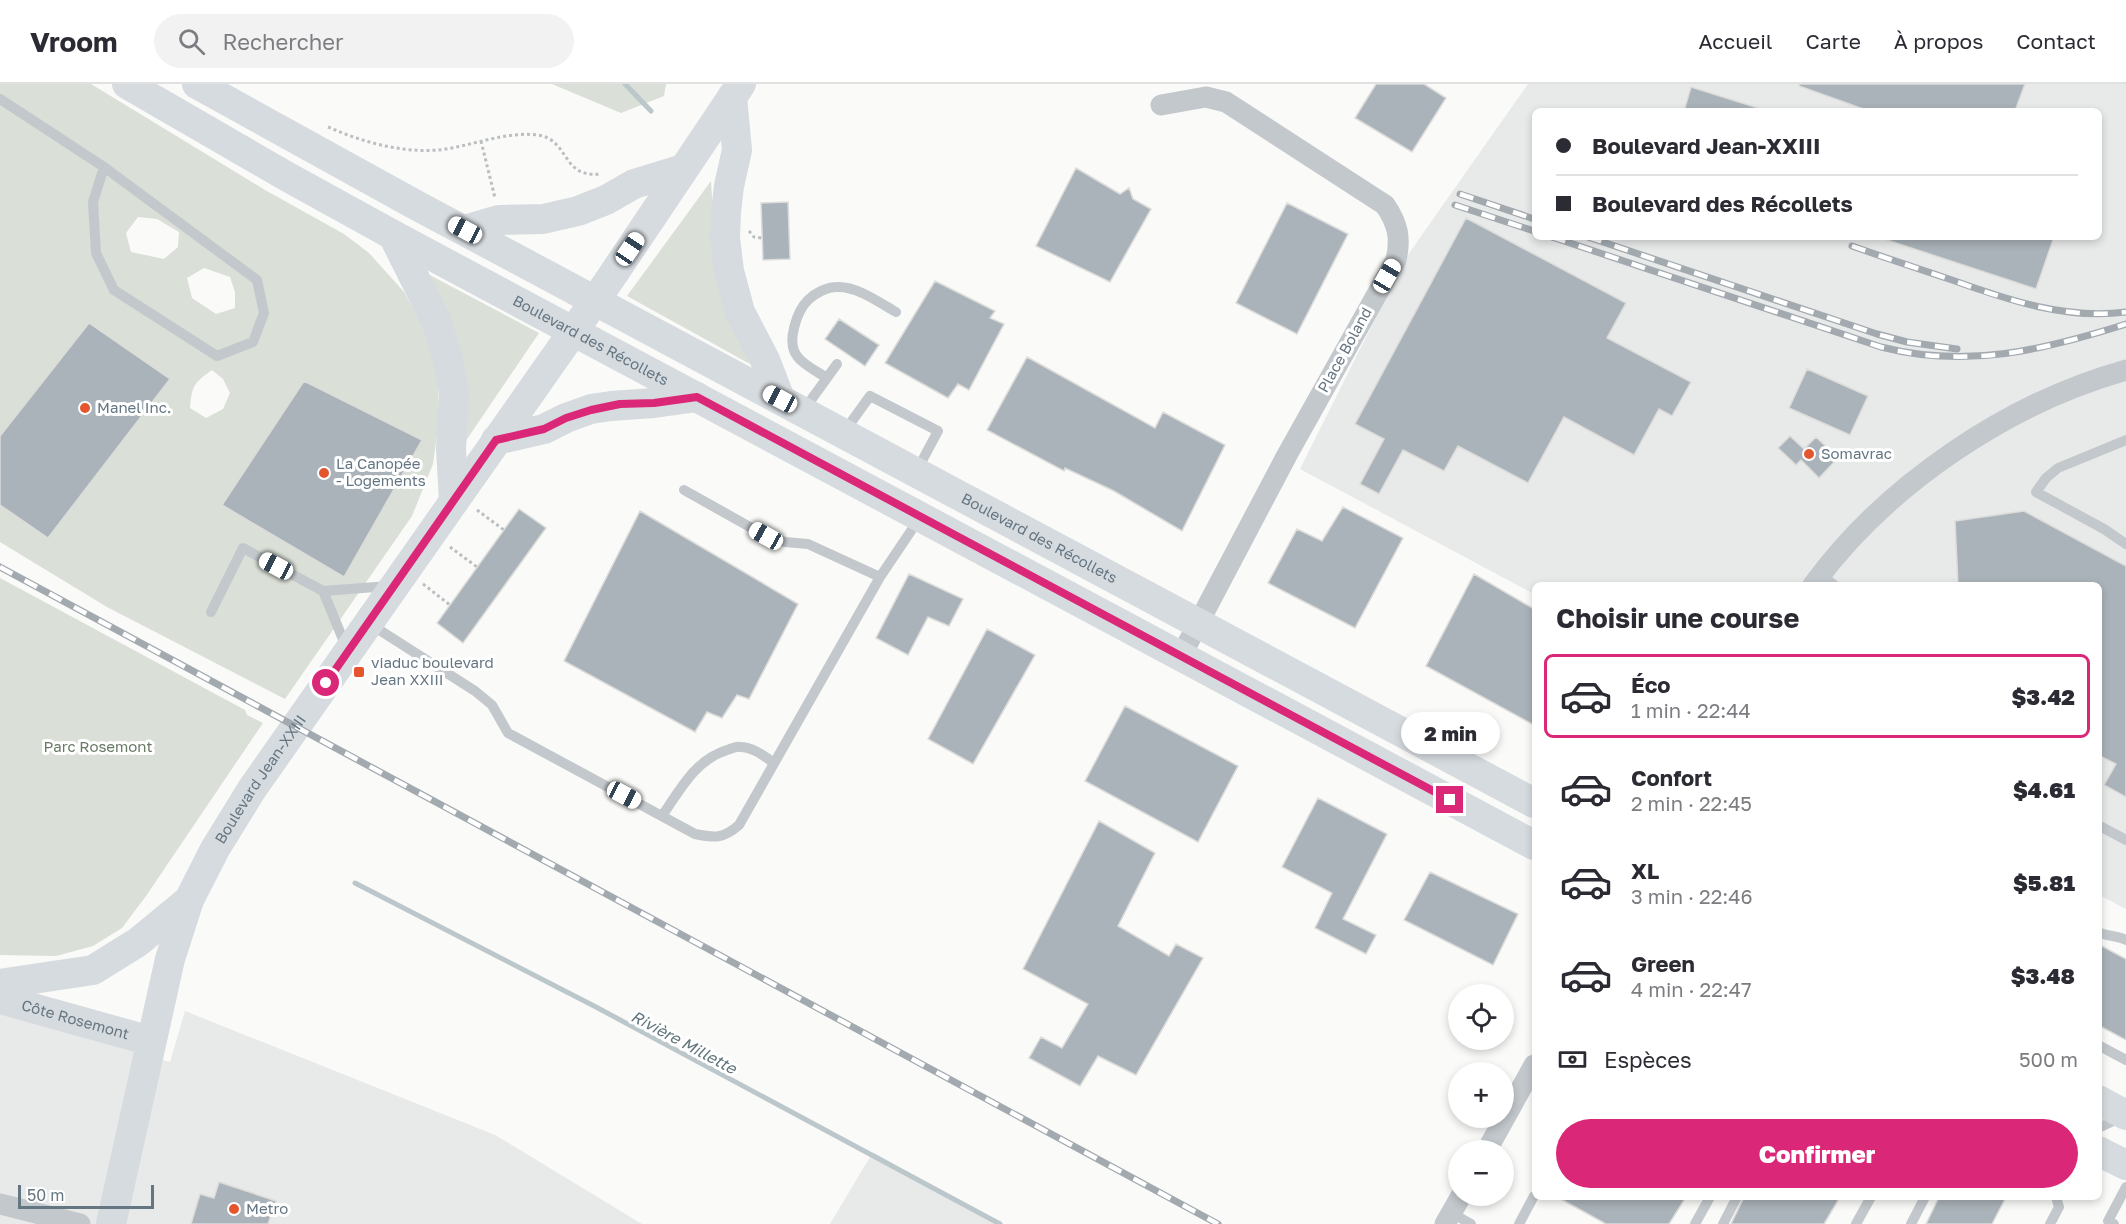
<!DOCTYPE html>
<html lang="fr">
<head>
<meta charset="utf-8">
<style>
	:root { --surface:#fff; --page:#f2f2f3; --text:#2b2b33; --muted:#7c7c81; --line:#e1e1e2; --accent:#db2777 }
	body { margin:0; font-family:"Golos Text",sans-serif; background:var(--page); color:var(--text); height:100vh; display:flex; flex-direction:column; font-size:22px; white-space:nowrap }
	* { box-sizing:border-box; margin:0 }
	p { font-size:20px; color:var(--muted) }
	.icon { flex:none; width:33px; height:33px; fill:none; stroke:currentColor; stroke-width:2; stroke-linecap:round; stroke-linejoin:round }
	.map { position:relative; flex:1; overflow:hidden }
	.sheet { position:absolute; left:1532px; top:498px; width:570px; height:618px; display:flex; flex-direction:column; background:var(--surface); border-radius:9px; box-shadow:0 3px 9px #0003 }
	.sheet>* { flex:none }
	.guide { position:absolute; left:1532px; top:24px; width:570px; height:132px; border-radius:9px; box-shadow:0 3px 9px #0003; display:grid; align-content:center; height:132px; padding:0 24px; background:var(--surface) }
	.tools { position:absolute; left:1448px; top:900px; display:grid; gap:12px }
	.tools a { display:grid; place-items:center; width:66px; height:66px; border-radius:50%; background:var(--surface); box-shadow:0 3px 9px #0003; font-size:30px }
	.scale { position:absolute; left:18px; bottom:15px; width:136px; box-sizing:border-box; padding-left:6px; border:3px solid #657683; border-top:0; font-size:16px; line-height:21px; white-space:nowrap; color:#657683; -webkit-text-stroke:4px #fff; paint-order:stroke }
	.end { position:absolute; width:27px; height:27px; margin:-14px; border:8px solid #db2777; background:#fff; box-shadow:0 0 0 3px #fff }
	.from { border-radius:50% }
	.bubble { position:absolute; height:42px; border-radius:21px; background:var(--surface); box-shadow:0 3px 9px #0003; font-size:20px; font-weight:800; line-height:42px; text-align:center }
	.car { position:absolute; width:18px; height:36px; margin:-18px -9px; border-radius:8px; box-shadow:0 0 4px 2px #0007; background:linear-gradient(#fff 24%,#345 0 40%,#fff 0 76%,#345 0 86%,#fff 0) }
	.guide b { display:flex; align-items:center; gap:21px; height:57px; font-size:22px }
	.guide b+b { border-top:2px solid var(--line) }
	.guide i { width:15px; height:15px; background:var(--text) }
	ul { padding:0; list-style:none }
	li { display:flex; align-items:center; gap:18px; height:84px; margin:0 12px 9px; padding:0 12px; border:3px solid transparent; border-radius:9px }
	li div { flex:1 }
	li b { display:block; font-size:22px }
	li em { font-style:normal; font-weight:800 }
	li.on { border-color:var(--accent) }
	li>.icon { width:54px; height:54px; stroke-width:1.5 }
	h2 { padding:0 24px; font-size:27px; line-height:72px }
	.pay { display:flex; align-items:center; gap:15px; height:66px; padding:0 24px; font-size:22px }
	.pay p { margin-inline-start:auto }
	.button { display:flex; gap:12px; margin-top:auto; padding:12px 24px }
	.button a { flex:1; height:69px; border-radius:36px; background:var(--accent); color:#fff; font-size:24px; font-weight:800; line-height:69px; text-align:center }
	header { display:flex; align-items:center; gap:36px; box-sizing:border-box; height:84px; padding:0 30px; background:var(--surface); border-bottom:2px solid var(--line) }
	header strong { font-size:28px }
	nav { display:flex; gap:33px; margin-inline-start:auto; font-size:21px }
	.search { width:420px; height:54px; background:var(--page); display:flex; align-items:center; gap:15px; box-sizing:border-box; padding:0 21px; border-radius:33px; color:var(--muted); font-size:22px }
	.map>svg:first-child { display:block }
</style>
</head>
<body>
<header>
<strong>Vroom</strong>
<div class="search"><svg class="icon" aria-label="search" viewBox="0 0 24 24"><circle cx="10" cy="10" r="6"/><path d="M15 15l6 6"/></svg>Rechercher</div>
<nav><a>Accueil</a><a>Carte</a><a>À propos</a><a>Contact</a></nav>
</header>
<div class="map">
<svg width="2126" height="1140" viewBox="0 0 2126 1140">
	<rect width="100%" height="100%" fill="#fafaf8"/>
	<!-- built -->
	<path fill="#e8e9e9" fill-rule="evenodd" d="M 1528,0 L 2126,0 L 2126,825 L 2099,811 L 2098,501 L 1534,501 L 1534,510 L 1300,385 L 1405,175 ZM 1534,27 L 2098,27 L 2098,153 L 1534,153 Z
		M 185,927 L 495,1051 L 642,1140 L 0,1140 L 0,930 L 170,978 Z
		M 873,1068 L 997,1140 L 830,1140 Z"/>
	<!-- green -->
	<path fill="#dadfd7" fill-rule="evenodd" d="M 0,0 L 91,0 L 265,106 L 344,150 L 369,169 L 404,208 L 428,252 L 438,289 L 439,337 L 433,380 L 412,432 L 285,615 L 107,523 L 0,458 ZM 138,133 L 157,135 L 179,148 L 178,163 L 164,175 L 131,168 L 126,149 ZM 204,184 L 230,193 L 235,208 L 235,224 L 216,230 L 192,214 L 187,194 ZM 212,286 L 223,295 L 230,309 L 223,325 L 206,334 L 190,324 C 192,301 194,299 212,286 Z
		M 552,0 L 666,0 L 664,12 L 621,29 Z
		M 711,97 L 717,195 L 750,280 L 627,212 Z
		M 426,189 L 539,249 L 463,361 Z
		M 0,494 L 245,626 L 247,631 L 263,639 L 146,812 L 122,844 L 93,862 L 56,872 L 0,871 Z"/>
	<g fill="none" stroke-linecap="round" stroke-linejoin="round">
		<!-- stream -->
		<path stroke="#bbc7cb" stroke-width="5" d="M 625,0 L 651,27
			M 355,799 L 596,923 L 1000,1140"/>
	</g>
	<!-- building -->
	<path fill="#aab3b9" stroke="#dcdcda" stroke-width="1.5" d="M 1376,0 L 1424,0 L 1446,14 L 1412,68 L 1355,34 Z
		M 1799,0 L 2025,0 L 2015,27 L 1869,27 L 1799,2 Z
		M 1691,3 L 1758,24 L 1758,27 L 1684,27 Z
		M 1076,84 L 1120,110 L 1129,104 L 1133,115 L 1151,125 L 1110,198 L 1036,162 Z
		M 788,118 L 790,175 L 763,176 L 761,119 Z
		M 1287,119 L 1348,150 L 1297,250 L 1236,219 Z
		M 1466,134 L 1626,219 L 1607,254 L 1691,298 L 1672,332 L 1659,325 L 1634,371 L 1564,333 L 1528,399 L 1458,362 L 1444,387 L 1403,366 L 1379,410 L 1360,400 L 1384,355 L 1355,340 Z
		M 1887,153 L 2054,153 L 2036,205 L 1887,156 Z
		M 935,197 L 995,227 L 990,234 L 1004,240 L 969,306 L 958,300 L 948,314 L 885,279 Z
		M 839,235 L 879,261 L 865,282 L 825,255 Z
		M 89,239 L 170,295 L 48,454 L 0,421 L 0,352 Z
		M 1027,273 L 1155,344 L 1163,328 L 1225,361 L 1182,447 L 1114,407 L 1065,384 L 1064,387 L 987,346 Z
		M 1807,285 L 1868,312 L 1850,351 L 1789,324 Z
		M 304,297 L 422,356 L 344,493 L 222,421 Z
		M 1790,352 L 1804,365 L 1816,353 L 1838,374 L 1819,394 L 1801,376 L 1796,381 L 1778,364 Z
		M 1343,423 L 1403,454 L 1355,544 L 1268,499 L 1297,445 L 1322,457 Z
		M 519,425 L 546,444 L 463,559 L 437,539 Z
		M 640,427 L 798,520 L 749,615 L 737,611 L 722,634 L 707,628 L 695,648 L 564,577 Z
		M 2024,427 L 2126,482 L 2126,713 L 2104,701 L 2116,680 L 2098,671 L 2098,501 L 1958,501 L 1955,437 Z
		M 909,490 L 963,515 L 949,542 L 928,533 L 908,571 L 876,554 Z
		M 1474,490 L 1534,525 L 1534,641 L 1426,582 Z
		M 987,545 L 1035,571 L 973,680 L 928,655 Z
		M 1125,622 L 1238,682 L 1198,758 L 1085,697 Z
		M 1318,714 L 1387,750 L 1343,835 L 1376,851 L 1366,870 L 1315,844 L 1332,809 L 1282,783 Z
		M 1099,737 L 1155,769 L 1118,842 L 1169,872 L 1176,860 L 1203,874 L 1136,991 L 1098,972 L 1080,1002 L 1029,974 L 1041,953 L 1062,964 L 1088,920 L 1023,885 Z
		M 1430,788 L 1518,830 L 1493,881 L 1404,836 Z
		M 2098,860 L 2126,875 L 2126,956 L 2098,941 Z
		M 219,1098 L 276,1117 L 268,1140 L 191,1140 L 200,1110 L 214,1114 Z
		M 1557,1113 L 1686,1113 L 1669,1140 L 1606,1140 Z
		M 1744,1113 L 1840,1113 L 1824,1140 L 1731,1140 Z
		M 1939,1113 L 2006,1113 L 1992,1140 L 1926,1140 Z"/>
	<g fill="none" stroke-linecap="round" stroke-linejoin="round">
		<!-- path -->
		<path stroke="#bbbfc2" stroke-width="3" stroke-dasharray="3 3" stroke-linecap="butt" d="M 328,43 C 363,58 400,69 439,66 C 472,62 505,47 538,51 C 570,56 561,94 600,90
			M 481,57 L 495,114
			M 749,147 L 754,153 L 762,154
			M 477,426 L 504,446
			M 450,463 L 477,483
			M 423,500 L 450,521"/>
		<!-- lane -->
		<path stroke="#c3c8cc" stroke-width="10" d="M 0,15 L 104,83 L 257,196 L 264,229 L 253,258 L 217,272 L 114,206 L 96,169 L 93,118 L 104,83
			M 827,294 C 818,288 803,281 797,272 C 786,258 797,227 808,216 C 815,209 827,203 837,203 C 857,202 880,219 896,228
			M 803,327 L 837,280
			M 844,348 L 870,312 L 938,347 L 916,388
			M 2126,356 L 2058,384 L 2046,394 L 2036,408 L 2104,445 L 2126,460
			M 684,406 L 766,452 L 785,458 L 808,460 L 880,493
			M 1821,491 L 1834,501
			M 323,507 L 347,565
			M 211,528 L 243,464 L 323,507 L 389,502
			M 370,540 L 475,607 L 492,621 L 508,649 L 695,750 C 715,754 723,755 739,741 L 880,493 L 919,435
			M 662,732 C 680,706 695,676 727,666 C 731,665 736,662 740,663 C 753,663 764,672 774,679
			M 2098,741 L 2126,756
			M 2098,848 C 2108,853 2117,851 2126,856
			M 2098,961 L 2126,976
			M 2098,1044 L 2120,1034
			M 1452,1129 L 1471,1140
			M 1519,1140 L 1534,1112
			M 1695,1140 L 1710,1113
			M 1723,1140 L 1737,1113
			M 1856,1140 L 1871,1113
			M 1911,1140 L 1925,1113
			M 2050,1140 L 2059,1123 L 2056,1113
			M 2114,1140 L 2108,1137 L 2126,1103"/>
		<!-- street -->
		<path stroke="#c3c8cc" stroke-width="21" d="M 1161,21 L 1206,13 L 1226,18 L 1385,121 C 1398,140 1401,154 1396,176 L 1287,371 L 1181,572
			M 1813,501 C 1886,401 2008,319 2126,286
			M 1487,1066 L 1534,981
			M 0,1120 L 80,1140
			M 1445,1140 L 1461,1112"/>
		<!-- secondary -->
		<g stroke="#d6dbdf" stroke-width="30">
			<path id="s1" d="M 127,0 L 286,92 L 393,151 L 1534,761"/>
			<path id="s2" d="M 197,0 L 414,120 L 1534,719"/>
			<path d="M 732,13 L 737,66 L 729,102 L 726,128 L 725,154 L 729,187 L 740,228 L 765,276 L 780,315"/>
			<path d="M 465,146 L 499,136 L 543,135 L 578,127 L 606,116 L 634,100 L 683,85"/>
			<path d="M 393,151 L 437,239 L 449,280 L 454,309 L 451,365 L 454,417"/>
			<path d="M 496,356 L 544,345 L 566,334 L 591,325 L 611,322 L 654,319 L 697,313"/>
			<path d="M 0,900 L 93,886 L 138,858 L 189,816"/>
			<path id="s3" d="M 0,915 L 151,957"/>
			<path d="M 2098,1016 L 2126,1031"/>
			<path d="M 2098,1067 L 2126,1081"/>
			<path id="s4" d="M 111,1140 L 170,875 L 189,816 L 215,765 L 252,705 L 608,198 L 741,0"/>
		</g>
		<defs>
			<path id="rail" d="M 1460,110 L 1534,135
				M 1455,121 L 1534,147
				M 1552,153 L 1881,263 C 1968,285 2043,266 2126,240
				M 1588,153 L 1877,250 L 1907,258 L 1957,265
				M 1852,162 C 1886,174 1919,185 1952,196 C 2008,216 2066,236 2126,228
				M 0,483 L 1218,1140"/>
		</defs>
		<!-- rail casing -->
		<use href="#rail" stroke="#a2aab0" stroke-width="7"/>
		<!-- rail -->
		<use href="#rail" stroke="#fff" stroke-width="4.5" stroke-dasharray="14" stroke-linecap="butt"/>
	</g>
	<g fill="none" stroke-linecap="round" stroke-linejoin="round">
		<!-- route -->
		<path stroke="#db2777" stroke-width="8" d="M 326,599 L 496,356 L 544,345 L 566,334 L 591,326 L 620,320 L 654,319 L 697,313 L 1450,716"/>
	</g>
	<!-- markers -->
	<g fill="#e4572e" stroke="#fff" stroke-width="2">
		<circle cx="85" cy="324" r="6"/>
		<circle cx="1809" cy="370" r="6"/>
		<circle cx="324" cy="389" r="6"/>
		<rect x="353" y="582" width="12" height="12" rx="3"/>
		<circle cx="234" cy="1125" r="6"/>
	</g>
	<g text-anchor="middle" stroke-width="6" stroke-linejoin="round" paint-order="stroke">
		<!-- street labels -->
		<g font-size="15" fill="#657683" stroke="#fff">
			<text dy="5" stroke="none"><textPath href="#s1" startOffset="530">Boulevard des Récollets</textPath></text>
			<text transform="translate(1345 266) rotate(-61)" y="5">Place Boland</text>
			<text dy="5" stroke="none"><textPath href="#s2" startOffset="957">Boulevard des Récollets</textPath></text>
			<text dy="5" stroke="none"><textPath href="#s4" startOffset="474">Boulevard Jean-XXIII</textPath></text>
			<text dy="5" stroke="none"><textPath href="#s3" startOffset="78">Côte Rosemont</textPath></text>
		</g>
		<!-- poi labels -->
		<g font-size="15" fill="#657683" stroke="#fff" text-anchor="start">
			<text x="97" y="329">Manel Inc.</text>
			<text x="1821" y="375">Somavrac</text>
			<text x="336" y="385">La Canopée<tspan x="336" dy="17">- Logements</tspan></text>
			<text x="371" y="584">viaduc boulevard<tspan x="371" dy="17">Jean XXIII</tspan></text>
			<text x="246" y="1130">Metro</text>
		</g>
		<!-- park labels -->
		<g font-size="15" fill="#687a64" stroke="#fff">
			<text x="98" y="668">Parc Rosemont</text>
		</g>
		<!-- water labels -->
		<g font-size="16" font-style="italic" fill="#60757c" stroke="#fff">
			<text transform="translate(684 958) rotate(28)" y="6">Rivière Millette</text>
		</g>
	</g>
</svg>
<div class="tools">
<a><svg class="icon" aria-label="locate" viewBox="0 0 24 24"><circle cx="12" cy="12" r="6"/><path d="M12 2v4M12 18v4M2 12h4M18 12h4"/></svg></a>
<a>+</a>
<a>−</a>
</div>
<div class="scale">50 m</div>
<i class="end from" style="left:326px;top:599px"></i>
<i class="end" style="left:1450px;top:716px"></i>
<div class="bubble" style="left:1401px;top:628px;width:99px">2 min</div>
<i class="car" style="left:465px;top:146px;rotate:298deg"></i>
<i class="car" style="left:630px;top:165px;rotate:34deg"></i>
<i class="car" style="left:1387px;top:192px;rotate:30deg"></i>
<i class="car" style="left:780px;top:315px;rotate:298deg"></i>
<i class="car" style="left:766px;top:452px;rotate:299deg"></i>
<i class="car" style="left:276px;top:482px;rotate:298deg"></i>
<i class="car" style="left:624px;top:711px;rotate:118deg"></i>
<div class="guide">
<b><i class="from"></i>Boulevard Jean-XXIII</b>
<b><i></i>Boulevard des Récollets</b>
</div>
<section class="sheet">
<h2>Choisir une course</h2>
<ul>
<li class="on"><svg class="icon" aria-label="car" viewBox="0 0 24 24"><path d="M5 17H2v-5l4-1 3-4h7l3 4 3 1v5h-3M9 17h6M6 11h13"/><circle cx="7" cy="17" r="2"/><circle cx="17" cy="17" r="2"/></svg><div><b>Éco</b><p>1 min · 22:44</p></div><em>$3.42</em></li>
<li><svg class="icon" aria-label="car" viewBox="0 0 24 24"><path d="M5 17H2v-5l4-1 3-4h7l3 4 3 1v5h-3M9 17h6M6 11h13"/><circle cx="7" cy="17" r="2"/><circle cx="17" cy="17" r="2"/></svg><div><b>Confort</b><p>2 min · 22:45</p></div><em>$4.61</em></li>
<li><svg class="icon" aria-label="car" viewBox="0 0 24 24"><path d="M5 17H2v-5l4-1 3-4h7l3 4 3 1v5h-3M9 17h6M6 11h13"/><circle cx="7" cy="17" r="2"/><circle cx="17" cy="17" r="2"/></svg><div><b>XL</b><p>3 min · 22:46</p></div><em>$5.81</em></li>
<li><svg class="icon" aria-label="car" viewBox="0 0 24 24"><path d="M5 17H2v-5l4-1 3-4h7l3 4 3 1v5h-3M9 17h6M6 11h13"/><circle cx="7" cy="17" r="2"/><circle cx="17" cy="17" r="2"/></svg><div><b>Green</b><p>4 min · 22:47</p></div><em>$3.48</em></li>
</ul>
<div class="pay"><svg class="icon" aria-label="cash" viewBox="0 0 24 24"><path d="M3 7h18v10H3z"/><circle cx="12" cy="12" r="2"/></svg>Espèces<p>500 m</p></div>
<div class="button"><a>Confirmer</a></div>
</section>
</div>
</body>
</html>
